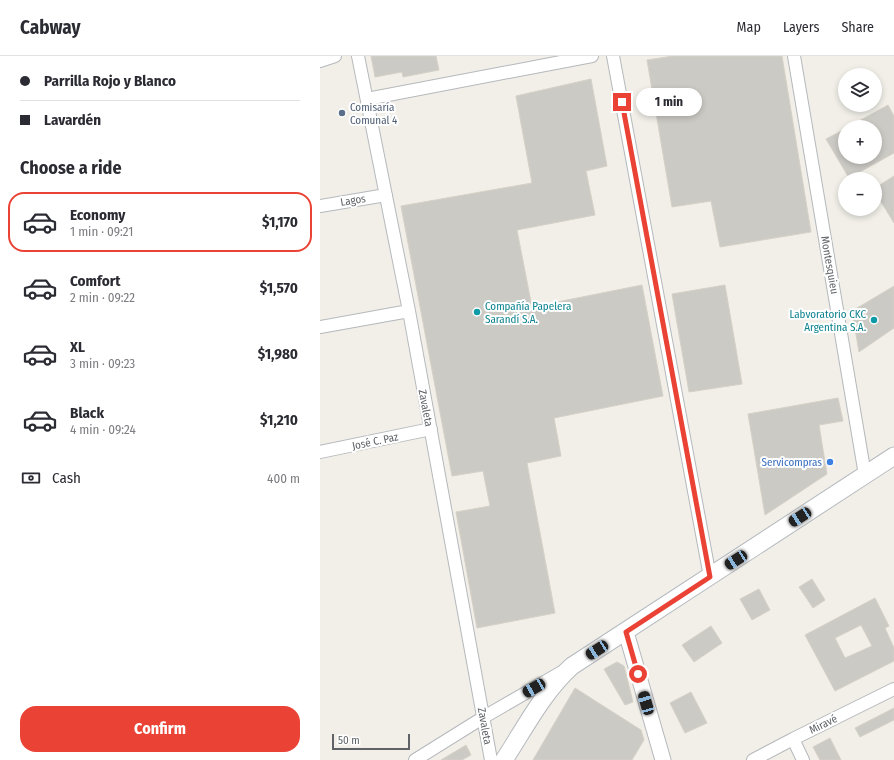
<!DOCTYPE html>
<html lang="en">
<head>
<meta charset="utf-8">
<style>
	:root { --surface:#fff; --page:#f7f7f7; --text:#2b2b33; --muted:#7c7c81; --line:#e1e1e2; --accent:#ea4335 }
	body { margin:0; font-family:"Fira Sans Condensed",sans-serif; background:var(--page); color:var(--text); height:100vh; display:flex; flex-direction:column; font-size:15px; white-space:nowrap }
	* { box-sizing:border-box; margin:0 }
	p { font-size:13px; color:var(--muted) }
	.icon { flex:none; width:22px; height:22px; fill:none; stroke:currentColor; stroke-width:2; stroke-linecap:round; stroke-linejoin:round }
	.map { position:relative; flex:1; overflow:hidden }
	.sheet { display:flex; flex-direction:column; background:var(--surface); width:320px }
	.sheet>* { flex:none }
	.guide { display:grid; align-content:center; height:88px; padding:0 20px; background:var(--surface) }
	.fabs { position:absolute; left:518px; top:12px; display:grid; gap:8px }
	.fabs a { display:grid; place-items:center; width:44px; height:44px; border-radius:50%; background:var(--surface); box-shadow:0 2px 6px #0003; font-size:20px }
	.scale { position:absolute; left:12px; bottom:10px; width:78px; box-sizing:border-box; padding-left:4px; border:2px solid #5f6368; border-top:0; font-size:11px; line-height:14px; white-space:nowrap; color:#5f6368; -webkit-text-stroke:3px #fff; paint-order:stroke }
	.end { position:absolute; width:18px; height:18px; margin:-9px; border:5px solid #ea4335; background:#fff; box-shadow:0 0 0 2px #fff }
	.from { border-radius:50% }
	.bubble { position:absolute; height:28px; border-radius:14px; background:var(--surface); box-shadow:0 2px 6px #0003; font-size:13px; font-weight:700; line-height:28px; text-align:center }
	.car { position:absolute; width:12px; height:24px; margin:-12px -6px; border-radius:5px; box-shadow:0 0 3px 1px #0007; background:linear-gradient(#222 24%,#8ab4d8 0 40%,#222 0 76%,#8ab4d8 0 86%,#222 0) }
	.guide b { display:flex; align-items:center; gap:14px; height:38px; font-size:15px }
	.guide b+b { border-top:1px solid var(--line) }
	.guide i { width:10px; height:10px; background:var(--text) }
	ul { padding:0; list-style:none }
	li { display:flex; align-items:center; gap:12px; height:60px; margin:0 8px 6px; padding:0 12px; border:2px solid transparent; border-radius:16px }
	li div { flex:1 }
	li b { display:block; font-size:15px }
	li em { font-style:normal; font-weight:700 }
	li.active { border-color:var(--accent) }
	li>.icon { width:36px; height:36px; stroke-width:1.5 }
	h2 { padding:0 20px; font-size:18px; line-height:48px }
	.pay { display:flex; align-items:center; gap:10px; height:44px; padding:0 20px; font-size:15px }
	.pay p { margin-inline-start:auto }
	.action { display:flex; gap:8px; margin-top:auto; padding:8px 20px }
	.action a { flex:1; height:46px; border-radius:16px; background:var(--accent); color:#fff; font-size:16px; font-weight:700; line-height:46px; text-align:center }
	header { display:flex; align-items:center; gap:24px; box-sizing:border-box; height:56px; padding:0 20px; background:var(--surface); border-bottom:1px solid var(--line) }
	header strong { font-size:19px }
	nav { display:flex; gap:22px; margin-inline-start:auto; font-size:14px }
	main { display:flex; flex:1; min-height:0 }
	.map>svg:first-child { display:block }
</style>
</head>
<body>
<header>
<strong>Cabway</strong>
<nav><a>Map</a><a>Layers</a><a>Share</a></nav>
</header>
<main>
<section class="sheet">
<div class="guide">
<b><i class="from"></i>Parrilla Rojo y Blanco</b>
<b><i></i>Lavardén</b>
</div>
<h2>Choose a ride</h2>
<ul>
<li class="active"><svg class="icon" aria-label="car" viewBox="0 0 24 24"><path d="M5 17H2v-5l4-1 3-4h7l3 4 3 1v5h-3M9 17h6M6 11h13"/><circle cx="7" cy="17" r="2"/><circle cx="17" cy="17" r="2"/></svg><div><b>Economy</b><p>1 min · 09:21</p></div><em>$1,170</em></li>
<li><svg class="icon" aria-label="car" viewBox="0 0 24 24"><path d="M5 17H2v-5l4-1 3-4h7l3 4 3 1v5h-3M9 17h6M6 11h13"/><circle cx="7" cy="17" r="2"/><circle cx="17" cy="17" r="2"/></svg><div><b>Comfort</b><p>2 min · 09:22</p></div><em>$1,570</em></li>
<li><svg class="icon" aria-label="car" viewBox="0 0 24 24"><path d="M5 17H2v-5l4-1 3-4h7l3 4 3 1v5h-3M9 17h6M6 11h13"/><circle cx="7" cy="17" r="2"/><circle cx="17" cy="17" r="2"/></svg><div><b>XL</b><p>3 min · 09:23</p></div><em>$1,980</em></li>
<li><svg class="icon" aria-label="car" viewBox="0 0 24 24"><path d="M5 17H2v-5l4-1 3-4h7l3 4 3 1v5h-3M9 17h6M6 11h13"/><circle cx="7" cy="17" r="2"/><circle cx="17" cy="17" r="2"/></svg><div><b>Black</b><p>4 min · 09:24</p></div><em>$1,210</em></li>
</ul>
<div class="pay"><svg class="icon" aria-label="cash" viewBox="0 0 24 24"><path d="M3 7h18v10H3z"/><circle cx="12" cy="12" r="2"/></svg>Cash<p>400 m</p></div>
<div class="action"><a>Confirm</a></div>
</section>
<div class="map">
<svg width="574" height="704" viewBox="0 0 574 704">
	<rect width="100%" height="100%" fill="#f1efe8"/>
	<!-- building -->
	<path fill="#cccac5" stroke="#d6d1c6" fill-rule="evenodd" d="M 51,0 L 116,0 L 119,14 L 83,21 L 82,16 L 55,21 Z
		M 353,0 L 462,0 L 491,176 L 400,191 L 391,145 L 352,151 L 327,4 Z
		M 271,23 L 287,110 L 266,115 L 275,159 L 197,174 L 212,251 L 322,229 L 343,340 L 234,362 L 241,400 L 207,407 L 235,557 L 157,572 L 136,456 L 170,450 L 163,415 L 132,420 L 81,150 L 212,127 L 196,40 Z
		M 568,49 L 574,60 L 574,97 L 529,122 L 506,83 L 525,73 L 525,101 L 555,101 L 555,71 L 528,71 Z
		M 574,120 L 574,167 L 555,136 L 555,132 Z
		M 405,229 L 422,328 L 369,336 L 352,238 Z
		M 574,230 L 574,272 L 539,296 L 532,255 Z
		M 518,342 L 523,365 L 499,369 L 507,418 L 445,459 L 428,358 Z
		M 492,523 L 505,544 L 493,552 L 479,531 Z
		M 439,533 L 450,554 L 432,564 L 420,543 Z
		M 555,542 L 569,570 L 565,572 L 574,592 L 574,605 L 515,635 L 485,579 ZM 541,569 L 552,590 L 525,602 L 515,582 Z
		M 391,570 L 402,587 L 374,606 L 362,589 Z
		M 297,606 L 304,610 L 313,646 L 305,649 L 284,613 Z
		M 255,632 L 321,674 L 324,684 L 312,704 L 213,704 Z
		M 371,636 L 387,667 L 365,677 L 350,647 Z
		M 574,652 L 574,664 L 540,681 L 535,672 Z
		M 510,682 L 521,704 L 500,704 L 493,691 Z
		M 146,689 L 151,699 L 142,704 L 121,704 Z"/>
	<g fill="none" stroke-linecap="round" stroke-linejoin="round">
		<defs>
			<path id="minor" d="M 38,0 L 89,255 L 171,704
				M 293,0 L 390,521
				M 474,0 L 545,419
				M 0,5 L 15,0
				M 47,43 L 272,0
				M 0,150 L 66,139
				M 0,271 L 89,255
				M 0,396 L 111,373
				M 473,683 L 483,704
				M 95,704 L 164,661 L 240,617
				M 433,704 L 473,683 L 574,633"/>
			<path id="tertiary" d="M 306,576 L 343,704"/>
			<path id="secondary" d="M 184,704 C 205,672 223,636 252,610 L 574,400"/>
		</defs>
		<!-- minor casing -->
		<use href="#minor" stroke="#b5b8bc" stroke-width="14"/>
		<!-- tertiary casing -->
		<use href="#tertiary" stroke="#b5b8bc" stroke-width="17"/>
		<!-- secondary casing -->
		<use href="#secondary" stroke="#b6babf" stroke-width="19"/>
		<!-- minor -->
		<use href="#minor" stroke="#fff" stroke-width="12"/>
		<!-- tertiary -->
		<use href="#tertiary" stroke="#fff" stroke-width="15"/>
		<!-- secondary -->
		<use href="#secondary" stroke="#fff" stroke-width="17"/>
	</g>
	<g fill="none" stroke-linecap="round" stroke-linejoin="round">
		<!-- route -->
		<path stroke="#ea4335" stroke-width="5" d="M 302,46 L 390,521 L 306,576 L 318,618"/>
	</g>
	<!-- markers -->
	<circle fill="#5c6f8a" stroke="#fff" stroke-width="1.5" cx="22" cy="57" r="4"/>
	<g fill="#0f9aa8" stroke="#fff" stroke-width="1.5">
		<circle cx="157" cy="256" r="4"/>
		<circle cx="554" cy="264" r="4"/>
	</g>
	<circle fill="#3f7fe0" stroke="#fff" stroke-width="1.5" cx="510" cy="406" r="4"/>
	<g text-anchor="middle" stroke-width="4" stroke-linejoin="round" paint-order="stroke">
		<!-- service labels -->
		<g font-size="11" fill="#4e5e75" stroke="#fff" text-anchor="start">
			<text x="30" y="55">Comisaría<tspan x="30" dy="13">Comunal 4</tspan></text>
		</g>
		<!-- street labels -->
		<g font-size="11" fill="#5f6368" stroke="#fff">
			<text transform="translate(33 144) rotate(-9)" y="4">Lagos</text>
			<text transform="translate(510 209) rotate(80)" y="4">Montesquieu</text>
			<text transform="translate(106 352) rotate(79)" y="4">Zavaleta</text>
			<text transform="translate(55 385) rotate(-12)" y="4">José C. Paz</text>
			<text transform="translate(503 668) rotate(-26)" y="4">Miravé</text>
			<text transform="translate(165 670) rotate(80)" y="4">Zavaleta</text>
		</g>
		<!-- culture labels -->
		<g font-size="11" fill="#0d838f" stroke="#fff" text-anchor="start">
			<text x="165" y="254">Compañía Papelera<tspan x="165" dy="13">Sarandí S.A.</tspan></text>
			<text x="546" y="262" text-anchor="end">Labvoratorio CKC<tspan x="546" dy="13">Argentina S.A.</tspan></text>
		</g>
		<!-- shop labels -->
		<g font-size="11" fill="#366cbe" stroke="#fff" text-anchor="end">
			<text x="502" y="410">Servicompras</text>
		</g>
	</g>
</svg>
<div class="fabs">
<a><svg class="icon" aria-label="layers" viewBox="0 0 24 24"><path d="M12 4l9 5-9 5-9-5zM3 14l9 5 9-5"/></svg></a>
<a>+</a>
<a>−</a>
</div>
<div class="scale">50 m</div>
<i class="end from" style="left:318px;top:618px"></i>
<i class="end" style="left:302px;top:46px"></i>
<div class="bubble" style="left:316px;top:32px;width:66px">1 min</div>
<i class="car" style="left:480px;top:461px;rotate:237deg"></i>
<i class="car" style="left:416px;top:504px;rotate:237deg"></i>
<i class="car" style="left:277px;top:594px;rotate:237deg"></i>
<i class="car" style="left:214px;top:632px;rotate:240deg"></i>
<i class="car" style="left:326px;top:647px;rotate:344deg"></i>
</div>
</main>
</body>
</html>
